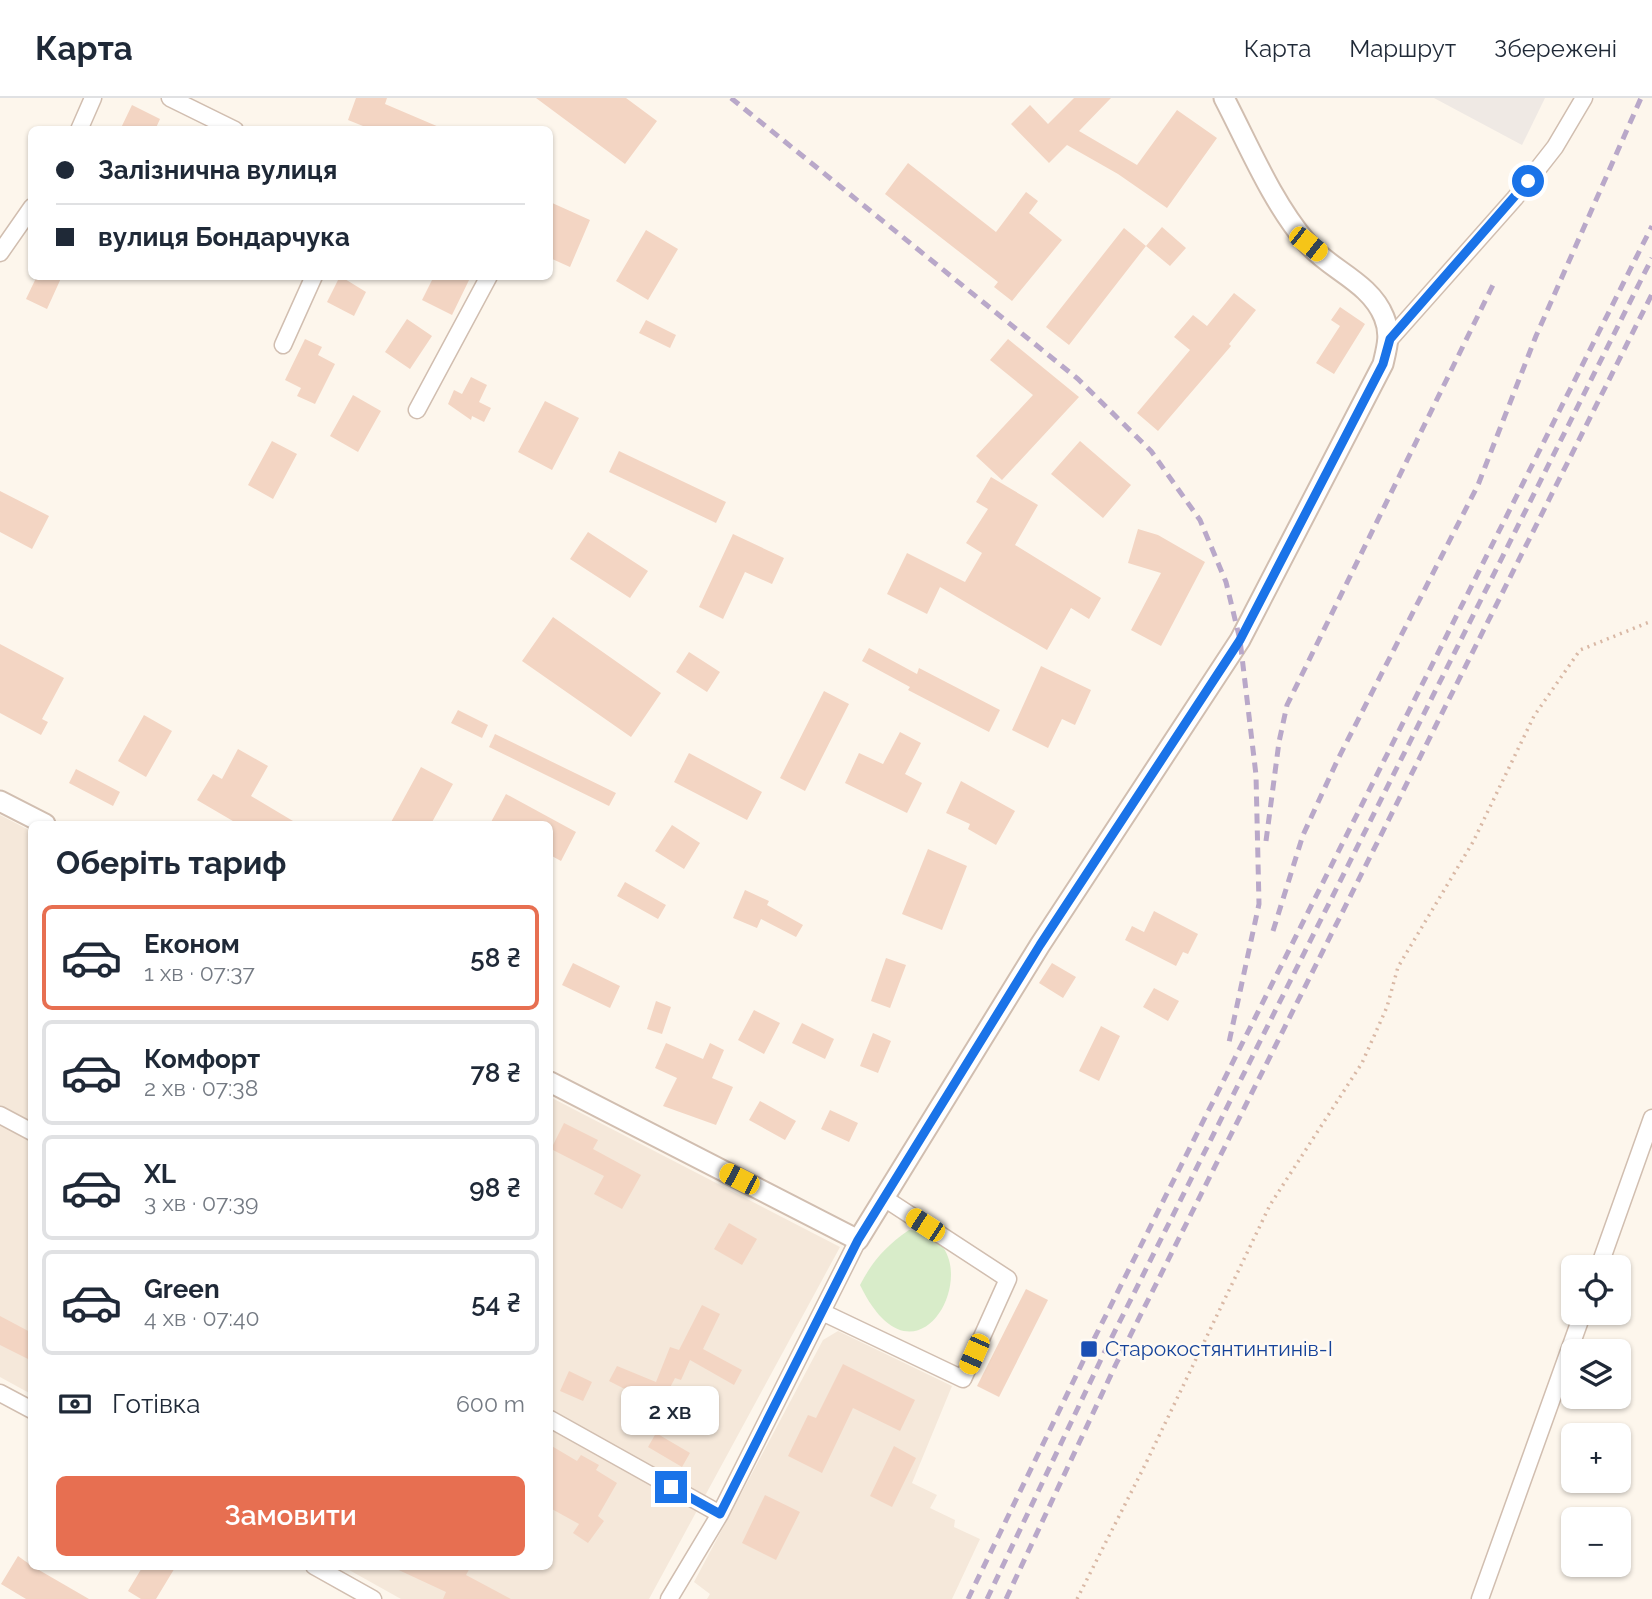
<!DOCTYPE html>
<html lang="uk">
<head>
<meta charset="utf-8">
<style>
	:root { --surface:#fff; --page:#f2f2f3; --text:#1f2937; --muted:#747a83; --line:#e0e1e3; --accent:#e76f51 }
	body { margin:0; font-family:Raleway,sans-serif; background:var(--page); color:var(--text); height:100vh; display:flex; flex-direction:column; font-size:26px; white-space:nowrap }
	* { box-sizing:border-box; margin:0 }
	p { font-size:23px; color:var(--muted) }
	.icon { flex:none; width:38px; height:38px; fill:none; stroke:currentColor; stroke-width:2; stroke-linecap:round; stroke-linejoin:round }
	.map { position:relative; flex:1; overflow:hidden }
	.drawer { position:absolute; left:28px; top:723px; width:525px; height:749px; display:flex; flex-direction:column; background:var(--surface); border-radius:10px; box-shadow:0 2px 5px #0004 }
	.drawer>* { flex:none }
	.top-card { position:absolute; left:28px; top:28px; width:525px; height:154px; border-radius:10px; box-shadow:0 2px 5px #0004; display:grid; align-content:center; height:154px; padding:0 28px; background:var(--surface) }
	.buttons { position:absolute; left:1561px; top:1157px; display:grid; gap:14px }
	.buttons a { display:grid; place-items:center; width:70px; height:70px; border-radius:10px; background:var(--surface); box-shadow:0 2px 5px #0004; font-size:35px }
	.end { position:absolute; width:32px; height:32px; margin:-16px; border:9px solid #1a73e8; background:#fff; box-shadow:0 0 0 4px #fff }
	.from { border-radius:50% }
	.bubble { position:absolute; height:49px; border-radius:10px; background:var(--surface); box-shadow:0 2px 5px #0004; font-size:23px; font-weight:600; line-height:49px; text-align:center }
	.car { position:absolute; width:21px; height:42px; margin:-21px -10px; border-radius:9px; box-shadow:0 0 5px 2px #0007; background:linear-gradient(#f5c518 24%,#345 0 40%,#f5c518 0 76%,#345 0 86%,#f5c518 0) }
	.top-card b { display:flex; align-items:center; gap:24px; height:66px; font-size:26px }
	.top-card b+b { border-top:2px solid var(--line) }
	.top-card i { width:18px; height:18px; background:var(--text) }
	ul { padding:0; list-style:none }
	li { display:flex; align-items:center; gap:21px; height:105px; margin:0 14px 10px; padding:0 14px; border:4px solid var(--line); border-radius:10px }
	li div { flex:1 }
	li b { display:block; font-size:26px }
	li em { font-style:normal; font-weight:600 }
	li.active { border-color:var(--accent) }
	li>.icon { width:63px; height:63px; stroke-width:1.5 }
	h2 { padding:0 28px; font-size:32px; line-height:84px }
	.pay { display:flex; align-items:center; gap:18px; height:77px; padding:0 28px; font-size:26px }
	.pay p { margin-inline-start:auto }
	.primary-button { display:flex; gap:14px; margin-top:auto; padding:14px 28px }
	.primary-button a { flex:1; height:80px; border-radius:10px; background:var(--accent); color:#fff; font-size:28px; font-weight:600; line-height:80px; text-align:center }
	header { display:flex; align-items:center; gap:42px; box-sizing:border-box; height:98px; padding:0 35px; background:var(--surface); border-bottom:2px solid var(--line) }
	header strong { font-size:33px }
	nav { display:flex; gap:38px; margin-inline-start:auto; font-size:24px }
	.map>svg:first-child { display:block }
</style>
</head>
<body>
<header>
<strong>Карта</strong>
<nav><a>Карта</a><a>Маршрут</a><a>Збережені</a></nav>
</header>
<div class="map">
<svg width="1652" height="1501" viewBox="0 0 1652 1501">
	<rect width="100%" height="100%" fill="#fdf6ec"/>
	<!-- residential -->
	<path fill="#f5e8da" d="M 0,717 L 31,733 L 31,1296 L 0,1279 Z
		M 550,999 L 840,1149 L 649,1501 L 401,1501 L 342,1468 L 550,1468 Z
		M 838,1233 L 952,1288 L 912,1385 L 937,1397 L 930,1410 L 955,1422 L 954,1429 L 980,1441 L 952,1501 L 707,1501 L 710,1496 L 694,1484 L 823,1242 Z"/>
	<!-- industrial -->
	<path fill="#efe9e4" d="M 1434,0 L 1545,0 L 1522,47 Z"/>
	<!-- green -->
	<path fill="#d8ecc9" d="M 909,1132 C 1001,1139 922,1315 860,1187 C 873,1162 886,1148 909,1132 Z"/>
	<!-- building -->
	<path fill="#f3d5c3" d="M 356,0 L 387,0 L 385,6 L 446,32 L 373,32 L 348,22 Z
		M 536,0 L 626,0 L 657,23 L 625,66 Z
		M 1074,0 L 1111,0 L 1079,33 L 1137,67 L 1177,12 L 1217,40 L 1167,110 L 1118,76 L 1067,47 L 1049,65 L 1011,26 L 1030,7 L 1048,26 Z
		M 132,7 L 160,21 L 155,32 L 120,32 Z
		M 908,65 L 996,134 L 1026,94 L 1038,103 L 1029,115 L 1062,142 L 1012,203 L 994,189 L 998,184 L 885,96 Z
		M 550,104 L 590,122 L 570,169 L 550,160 Z
		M 1162,129 L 1186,150 L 1170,168 L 1146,148 Z
		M 1124,130 L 1146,148 L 1069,247 L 1046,229 Z
		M 646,132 L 678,151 L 648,202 L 616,183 Z
		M 37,178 L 62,178 L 47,211 L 26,201 Z
		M 340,178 L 366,194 L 354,218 L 327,204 Z
		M 434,178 L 471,178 L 452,217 L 422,202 Z
		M 1234,195 L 1256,212 L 1229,246 L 1231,248 L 1158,333 L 1137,315 L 1190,252 L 1174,239 L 1193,217 L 1207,228 Z
		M 1340,209 L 1365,226 L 1334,276 L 1316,265 L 1340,228 L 1331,222 Z
		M 407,221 L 432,238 L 410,271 L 385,254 Z
		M 646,222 L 676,237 L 670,250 L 639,235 Z
		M 305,241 L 322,249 L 318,257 L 335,266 L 315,306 L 297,298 L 301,290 L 285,282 Z
		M 1008,241 L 1079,299 L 1002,382 L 976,358 L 1033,297 L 990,262 Z
		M 471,279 L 487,287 L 479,304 L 491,310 L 484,324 L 472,318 L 471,322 L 448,306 L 454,292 L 462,296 Z
		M 353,297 L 381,313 L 358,354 L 330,338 Z
		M 545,303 L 579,320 L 552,372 L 518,354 Z
		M 272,343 L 297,356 L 273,401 L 248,387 Z
		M 1080,343 L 1131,387 L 1103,420 L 1051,376 Z
		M 619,353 L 726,404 L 716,425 L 609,374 Z
		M 991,379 L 1038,407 L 1015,447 L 1101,500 L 1089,521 L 1071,510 L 1047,552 L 940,489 L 927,516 L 887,496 L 907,455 L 965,484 L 982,455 L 966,445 L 988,411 L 976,404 Z
		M 0,393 L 49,418 L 32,451 L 0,434 Z
		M 1138,431 L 1158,437 L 1205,464 L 1161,548 L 1131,532 L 1161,475 L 1128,465 Z
		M 588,434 L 648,473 L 630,500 L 570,461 Z
		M 733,436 L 784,460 L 772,486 L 745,474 L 723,521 L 699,509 Z
		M 553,519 L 661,595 L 631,639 L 522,563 Z
		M 0,546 L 64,580 L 42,621 L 48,624 L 41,637 L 0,615 Z
		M 869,550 L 917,576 L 919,570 L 1000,612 L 989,634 L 908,592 L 910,589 L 862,563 Z
		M 689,554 L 720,574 L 707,594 L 676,574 Z
		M 1041,568 L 1091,592 L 1075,627 L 1062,621 L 1048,650 L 1012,632 Z
		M 824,593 L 849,606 L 805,693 L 780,680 Z
		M 458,612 L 488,627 L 482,640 L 451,625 Z
		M 144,617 L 172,633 L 146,679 L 118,663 Z
		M 900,634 L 921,645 L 905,676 L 922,685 L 907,715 L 845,685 L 859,655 L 883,666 Z
		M 495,636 L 616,695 L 609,708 L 489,649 Z
		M 238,651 L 268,668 L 251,698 L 298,726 L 238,726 L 197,702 L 213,676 L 222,681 Z
		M 689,655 L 762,694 L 747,722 L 674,684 Z
		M 421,669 L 453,686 L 431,726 L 390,726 Z
		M 76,671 L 120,694 L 113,708 L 69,685 Z
		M 961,683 L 1015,713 L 996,747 L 968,731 L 970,726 L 946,715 Z
		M 506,696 L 576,734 L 561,763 L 550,757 L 550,726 L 490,726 Z
		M 672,727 L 700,745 L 684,771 L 655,753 Z
		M 928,751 L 967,768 L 942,832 L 902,816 Z
		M 625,784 L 666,807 L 658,821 L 617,798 Z
		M 745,792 L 769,803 L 767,807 L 803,827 L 796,839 L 761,821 L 757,830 L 733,820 Z
		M 1154,813 L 1198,836 L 1188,856 L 1183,854 L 1176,868 L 1125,842 L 1132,828 L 1144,834 Z
		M 886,860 L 906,867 L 890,910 L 871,903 Z
		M 573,865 L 620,888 L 610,910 L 562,887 Z
		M 1052,865 L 1076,879 L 1063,900 L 1039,885 Z
		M 1154,890 L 1179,903 L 1168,923 L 1143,909 Z
		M 656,903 L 671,909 L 662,936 L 647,931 Z
		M 754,912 L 780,925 L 764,956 L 738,942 Z
		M 802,925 L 834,941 L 825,961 L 792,945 Z
		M 1101,928 L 1120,938 L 1099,983 L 1079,973 Z
		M 873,935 L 891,943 L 878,975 L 860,968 Z
		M 666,945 L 703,961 L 710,945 L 724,952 L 712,980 L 733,989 L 716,1027 L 663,1008 L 677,980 L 655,970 Z
		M 760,1003 L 796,1023 L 785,1042 L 749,1022 Z
		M 830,1012 L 858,1025 L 849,1044 L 821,1031 Z
		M 564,1025 L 598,1042 L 593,1051 L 641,1077 L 622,1111 L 594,1096 L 604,1078 L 551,1051 Z
		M 729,1125 L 757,1141 L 742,1167 L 714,1151 Z
		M 1026,1191 L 1048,1202 L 999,1299 L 977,1288 Z
		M 702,1207 L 720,1216 L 703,1251 L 742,1272 L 734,1287 L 690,1262 L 681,1282 L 675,1280 L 660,1309 L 609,1283 L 617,1268 L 656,1284 L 670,1249 L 679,1252 Z
		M 0,1218 L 32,1235 L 32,1263 L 0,1247 Z
		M 843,1266 L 915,1302 L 900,1333 L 853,1310 L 822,1375 L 788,1358 L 808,1317 L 816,1320 Z
		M 569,1273 L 592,1284 L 583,1303 L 560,1293 Z
		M 656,1335 L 690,1355 L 682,1369 L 648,1349 Z
		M 550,1347 L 577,1363 L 581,1357 L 599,1367 L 596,1372 L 617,1385 L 598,1418 L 604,1423 L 588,1445 L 573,1435 L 579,1426 L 550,1410 Z
		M 894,1348 L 916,1360 L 892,1409 L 870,1398 Z
		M 765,1397 L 800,1414 L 776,1462 L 742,1445 Z
		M 18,1458 L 32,1468 L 89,1501 L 26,1501 L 1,1486 Z
		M 143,1468 L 176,1468 L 156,1501 L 141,1501 L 128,1493 Z
		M 390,1468 L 471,1468 L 466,1477 L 511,1501 L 443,1501 L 446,1494 Z"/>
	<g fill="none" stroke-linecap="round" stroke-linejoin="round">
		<defs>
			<path id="minor" d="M 170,0 L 235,32
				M 79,32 L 93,0
				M 0,155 L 32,109
				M 1390,241 L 1515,100 L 1555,49 L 1584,0
				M 283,247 L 314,178
				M 417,312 L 489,178
				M 0,1017 L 32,1034
				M 1599,1169 L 1652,1020
				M 822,1214 L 963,1281 L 1008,1181 L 884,1100
				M 0,1295 L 32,1312
				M 550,1321 L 720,1416
				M 314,1468 L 373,1501
				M 669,1501 L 720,1416 L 858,1142
				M 1480,1501 L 1583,1214"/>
			<path id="tertiary" d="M 0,703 L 45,726
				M 550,984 L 858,1142 L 1040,847 L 1240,542 L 1383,266 C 1387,249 1391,236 1384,219 C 1370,184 1330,172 1307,145 C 1272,104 1249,48 1224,0"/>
		</defs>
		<!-- minor casing -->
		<use href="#minor" stroke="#d1beb0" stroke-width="19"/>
		<!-- tertiary casing -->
		<use href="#tertiary" stroke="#d1beb0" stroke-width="23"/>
		<!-- path -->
		<path stroke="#d9b8a5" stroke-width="3.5" stroke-dasharray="2 5" stroke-linecap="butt" d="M 1077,1501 L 1146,1365 L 1270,1107 L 1362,965 L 1387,909 L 1398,869 L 1473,744 L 1534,618 L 1580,552 L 1652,523"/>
		<!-- minor -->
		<use href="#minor" stroke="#fff" stroke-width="16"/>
		<!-- tertiary -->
		<use href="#tertiary" stroke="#fff" stroke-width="19"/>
		<!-- rail -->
		<path stroke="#b9a8c9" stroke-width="5" stroke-dasharray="10 7" stroke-linecap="butt" d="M 731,0 L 1078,281 L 1151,353 L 1200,422 L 1226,484 L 1240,542 L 1256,677 L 1259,806 L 1228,949
			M 1266,743 L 1279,644 L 1287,607 L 1493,187
			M 1273,833 L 1303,737 L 1338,661 L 1478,387 L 1536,238 L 1641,0
			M 968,1501 L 1089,1251 L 1652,128
			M 987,1501 L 1105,1253 L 1652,160
			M 1006,1501 L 1116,1266 L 1652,196"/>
	</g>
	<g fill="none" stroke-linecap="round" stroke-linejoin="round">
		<!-- route -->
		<path stroke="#1a73e8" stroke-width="9" d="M 671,1389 L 720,1416 L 858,1142 L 1040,847 L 1240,542 L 1383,266 L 1390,241 L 1528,83"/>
	</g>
	<!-- markers -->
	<rect fill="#1a4fb4" stroke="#fffaf3" stroke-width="2.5" x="1080" y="1242" width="18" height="18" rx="3.5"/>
	<g text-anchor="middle" stroke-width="5" stroke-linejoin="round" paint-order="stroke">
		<!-- transit labels -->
		<g font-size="21" fill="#164399" stroke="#fffaf3" text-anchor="start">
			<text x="1105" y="1258">Старокостянтинтинів-І</text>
		</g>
	</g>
</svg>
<div class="buttons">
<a><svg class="icon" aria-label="locate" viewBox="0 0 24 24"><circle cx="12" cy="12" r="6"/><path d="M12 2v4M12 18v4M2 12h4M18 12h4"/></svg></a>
<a><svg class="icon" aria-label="layers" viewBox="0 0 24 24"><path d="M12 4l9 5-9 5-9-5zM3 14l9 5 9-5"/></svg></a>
<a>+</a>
<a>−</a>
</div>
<i class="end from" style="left:1528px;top:83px"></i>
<i class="end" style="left:671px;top:1389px"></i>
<div class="bubble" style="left:621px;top:1288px;width:98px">2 хв</div>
<i class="car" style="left:1308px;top:146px;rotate:128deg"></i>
<i class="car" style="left:739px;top:1081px;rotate:297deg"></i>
<i class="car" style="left:925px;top:1127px;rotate:303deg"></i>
<i class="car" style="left:974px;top:1256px;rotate:204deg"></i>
<div class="top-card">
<b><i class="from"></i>Залізнична вулиця</b>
<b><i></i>вулиця Бондарчука</b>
</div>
<section class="drawer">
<h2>Оберіть тариф</h2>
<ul>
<li class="active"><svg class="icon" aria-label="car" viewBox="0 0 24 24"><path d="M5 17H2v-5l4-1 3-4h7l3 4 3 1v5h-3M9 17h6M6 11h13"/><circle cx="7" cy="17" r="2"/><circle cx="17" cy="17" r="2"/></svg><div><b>Економ</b><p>1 хв · 07:37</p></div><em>58 ₴</em></li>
<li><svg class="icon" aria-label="car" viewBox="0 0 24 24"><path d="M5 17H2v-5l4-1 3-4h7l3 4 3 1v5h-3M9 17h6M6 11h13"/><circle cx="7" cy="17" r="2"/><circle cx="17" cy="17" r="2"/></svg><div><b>Комфорт</b><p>2 хв · 07:38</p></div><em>78 ₴</em></li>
<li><svg class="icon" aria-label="car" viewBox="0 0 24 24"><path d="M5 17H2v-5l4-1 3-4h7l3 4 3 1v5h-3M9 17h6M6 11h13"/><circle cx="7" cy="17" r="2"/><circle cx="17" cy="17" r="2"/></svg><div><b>XL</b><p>3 хв · 07:39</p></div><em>98 ₴</em></li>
<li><svg class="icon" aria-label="car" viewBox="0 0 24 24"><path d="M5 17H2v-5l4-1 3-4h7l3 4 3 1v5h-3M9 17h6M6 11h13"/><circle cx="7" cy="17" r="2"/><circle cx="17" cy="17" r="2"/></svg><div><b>Green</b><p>4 хв · 07:40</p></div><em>54 ₴</em></li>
</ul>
<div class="pay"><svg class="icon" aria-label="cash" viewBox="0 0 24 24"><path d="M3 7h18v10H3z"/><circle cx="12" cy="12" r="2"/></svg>Готівка<p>600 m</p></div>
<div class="primary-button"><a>Замовити</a></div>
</section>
</div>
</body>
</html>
